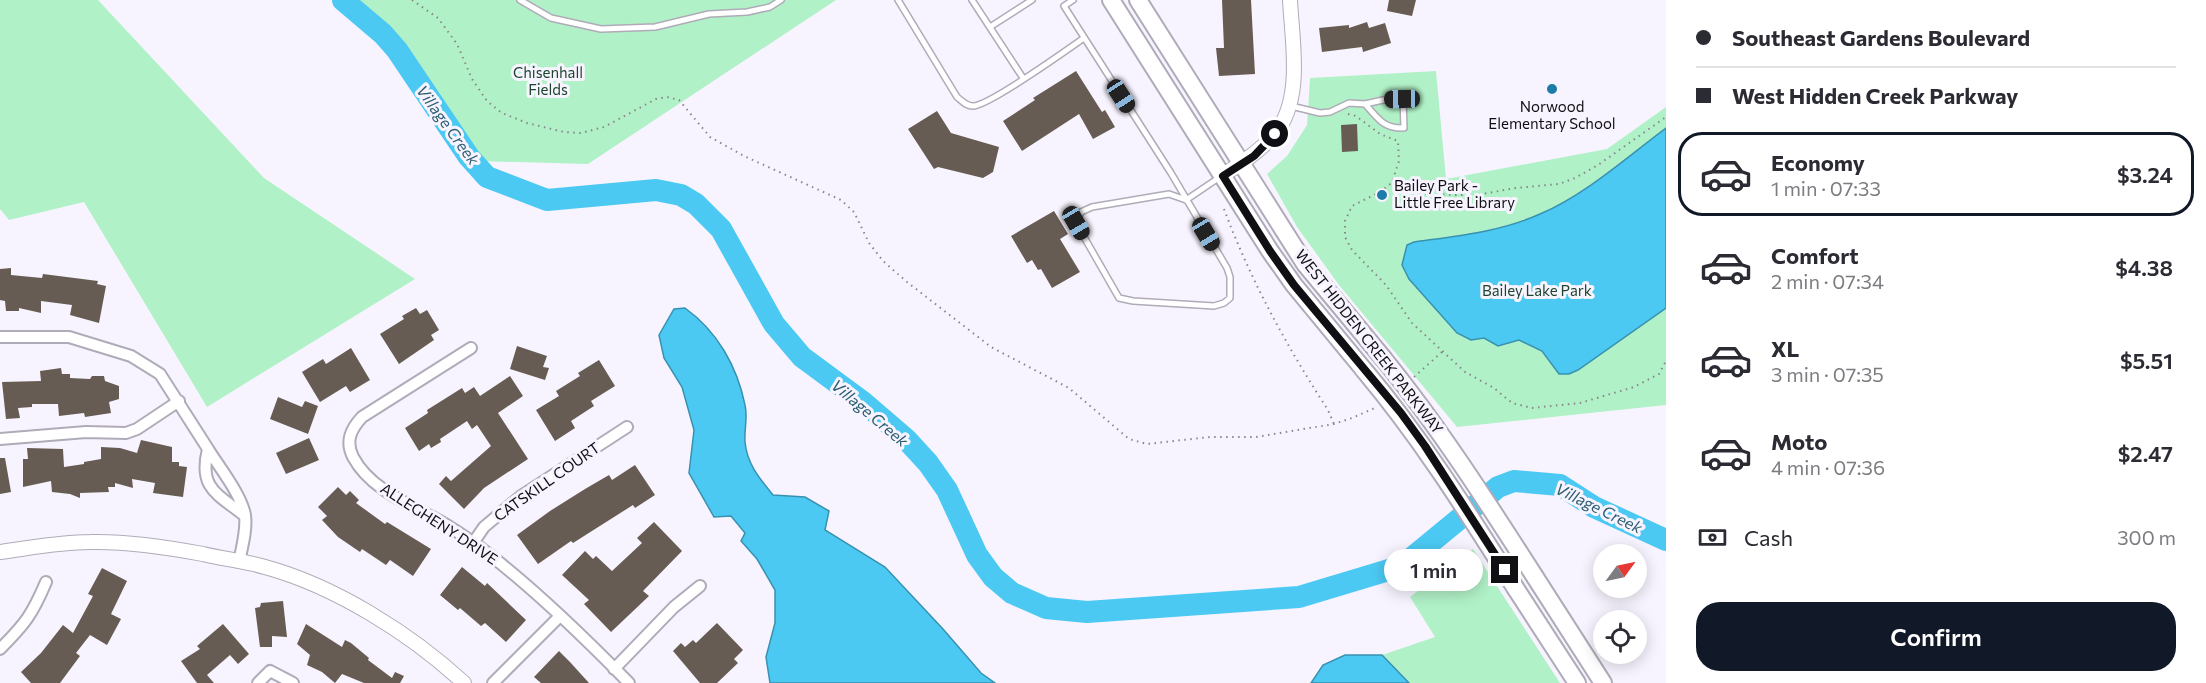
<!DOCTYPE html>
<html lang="en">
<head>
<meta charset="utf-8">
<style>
	:root { --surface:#fff; --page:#f2f2f3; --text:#2b2b33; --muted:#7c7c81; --line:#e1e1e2; --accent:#111827 }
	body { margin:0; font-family:Commissioner,sans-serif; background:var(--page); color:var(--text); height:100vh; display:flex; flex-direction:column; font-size:22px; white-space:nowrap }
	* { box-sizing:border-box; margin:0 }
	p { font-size:20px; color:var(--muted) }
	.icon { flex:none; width:33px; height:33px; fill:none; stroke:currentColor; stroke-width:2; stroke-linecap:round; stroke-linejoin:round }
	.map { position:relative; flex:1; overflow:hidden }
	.panel { display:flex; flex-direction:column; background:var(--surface); width:540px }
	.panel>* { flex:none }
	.banner { display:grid; align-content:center; height:132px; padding:0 30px; background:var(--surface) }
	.needle { width:39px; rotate:57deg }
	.buttons { position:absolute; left:1593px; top:544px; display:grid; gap:12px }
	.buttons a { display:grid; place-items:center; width:54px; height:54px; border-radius:50%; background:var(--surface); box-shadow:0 3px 15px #0003; font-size:30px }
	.end { position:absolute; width:27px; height:27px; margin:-14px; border:8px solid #100f13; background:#fff; box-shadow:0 0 0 3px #fff }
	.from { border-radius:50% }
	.bubble { position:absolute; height:42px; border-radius:21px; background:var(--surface); box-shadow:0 3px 15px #0003; font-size:20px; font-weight:600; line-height:42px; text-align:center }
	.car { position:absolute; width:18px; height:36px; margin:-18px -9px; border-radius:8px; box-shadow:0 0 4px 2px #0007; background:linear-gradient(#222 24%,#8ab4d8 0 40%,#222 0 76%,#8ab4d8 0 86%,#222 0) }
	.banner b { display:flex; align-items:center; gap:21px; height:57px; font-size:22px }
	.banner b+b { border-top:2px solid var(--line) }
	.banner i { width:15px; height:15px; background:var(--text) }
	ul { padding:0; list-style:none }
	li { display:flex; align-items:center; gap:18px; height:84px; margin:0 12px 9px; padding:0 18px; border:3px solid transparent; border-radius:24px }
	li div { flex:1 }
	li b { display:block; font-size:22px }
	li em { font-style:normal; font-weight:600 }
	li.on { border-color:var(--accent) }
	li>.icon { width:54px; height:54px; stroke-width:1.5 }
	.pay { display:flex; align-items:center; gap:15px; height:66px; padding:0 30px; font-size:22px }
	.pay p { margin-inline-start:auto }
	.primary-button { display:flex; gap:12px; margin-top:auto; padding:12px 30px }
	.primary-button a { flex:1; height:69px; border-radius:24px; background:var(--accent); color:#fff; font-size:24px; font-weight:600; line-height:69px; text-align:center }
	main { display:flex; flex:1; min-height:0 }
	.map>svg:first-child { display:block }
</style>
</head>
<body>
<main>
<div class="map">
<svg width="1666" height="683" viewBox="0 0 1666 683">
	<rect width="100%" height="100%" fill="#f8f4ff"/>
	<!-- green -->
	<path fill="#b1f1c7" d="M 0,0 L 98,0 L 264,178 L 415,279 L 207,407 L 84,202 L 9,220 L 0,209 Z
		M 347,0 L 836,0 L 588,164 L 477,161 L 389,44 Z
		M 1436,71 L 1446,179 L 1607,149 L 1666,107 L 1666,405 L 1457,427 L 1339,285 L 1297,227 L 1267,174 L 1287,156 L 1307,125 L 1310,78 Z
		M 1473,549 L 1560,683 L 1409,683 L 1382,655 L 1435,637 L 1410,597 Z"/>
	<!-- water -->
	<path fill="#4bc9f3" stroke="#3991b0" stroke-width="1.5" d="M 1666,128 L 1666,308 L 1578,370 L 1569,374 L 1559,374 L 1542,351 L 1519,340 L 1498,346 L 1484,338 L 1471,340 L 1457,333 L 1409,279 L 1402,265 L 1407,245 L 1414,242 C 1457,236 1500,232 1540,214 C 1585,195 1627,157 1666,128 Z
		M 685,308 C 717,331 737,366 745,405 C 748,417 744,430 745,442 C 747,464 760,479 773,495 L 805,497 L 829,511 L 825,530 L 885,567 L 943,629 L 981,673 L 995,683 L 770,683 L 766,657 L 775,623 L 775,590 L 757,559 L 741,541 L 745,533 L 731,516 L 714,517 L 689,473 L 694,430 L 682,387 L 664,358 L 659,335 L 674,309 Z
		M 1345,655 L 1382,655 L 1409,683 L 1311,683 L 1323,665 Z"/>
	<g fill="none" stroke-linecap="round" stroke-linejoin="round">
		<!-- river -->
		<path stroke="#4bc9f3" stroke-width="22" d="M 343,0 L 383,34 L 397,50 L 469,157 L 487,177 L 547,200 L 656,190 L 681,195 L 696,204 L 721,229 L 774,324 L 802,357 L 863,402 L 906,439 L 928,463 L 947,490 L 977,555 L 993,577 L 1012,593 L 1046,608 L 1087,612 L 1299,597 L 1402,566 L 1498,487 L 1514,481 L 1560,485 L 1594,507 L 1666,540"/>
	</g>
	<!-- building -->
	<path fill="#665c53" d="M 1222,0 L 1251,0 L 1255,74 L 1219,76 L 1216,48 L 1224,48 Z
		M 1389,0 L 1416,0 L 1412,16 L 1387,11 Z
		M 1367,22 L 1369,28 L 1385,23 L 1391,43 L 1363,52 L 1362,47 L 1322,52 L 1319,28 L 1349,25 L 1349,28 Z
		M 1076,71 L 1102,112 L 1105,110 L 1115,127 L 1093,139 L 1079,114 L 1022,151 L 1003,121 L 1035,100 L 1033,98 Z
		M 937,111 L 951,133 L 999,147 L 993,172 L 983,178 L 938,167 L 934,169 L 908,129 Z
		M 1357,124 L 1358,151 L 1342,152 L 1341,125 Z
		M 1054,211 L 1068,234 L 1060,239 L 1080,272 L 1052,288 L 1041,269 L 1038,270 L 1032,260 L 1027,263 L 1011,236 Z
		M 11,268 L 11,275 L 42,278 L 43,274 L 98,281 L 97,284 L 106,286 L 99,323 L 70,315 L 72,305 L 41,301 L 41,313 L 19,308 L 19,311 L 6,311 L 5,301 L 0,300 L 0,269 Z
		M 416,308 L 420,314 L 427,310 L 439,330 L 431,335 L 434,340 L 399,364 L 380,334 L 404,319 L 402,316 Z
		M 517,346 L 547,356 L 543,367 L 549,368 L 545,380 L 510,369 Z
		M 351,348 L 370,380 L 350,392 L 346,386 L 320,402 L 302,372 L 323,359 L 326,364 Z
		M 599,360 L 615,386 L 591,401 L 594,406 L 571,421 L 575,428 L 555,441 L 536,410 L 559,396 L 556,391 L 580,376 L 578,373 Z
		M 61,368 L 62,374 L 70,374 L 70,378 L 90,379 L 92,376 L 104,376 L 105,381 L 119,386 L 119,399 L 109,402 L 111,413 L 85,417 L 84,413 L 59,416 L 58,404 L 32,404 L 32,407 L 18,408 L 20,418 L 6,419 L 2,382 L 41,381 L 40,371 Z
		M 510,376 L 523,396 L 498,413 L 528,459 L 484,488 L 464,509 L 439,484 L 446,476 L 451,481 L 491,446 L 477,425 L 472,429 L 467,421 L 440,439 L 441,442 L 431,448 L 429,444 L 419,451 L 405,428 L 428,413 L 427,410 L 462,388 L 465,393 L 474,387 L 480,396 Z
		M 278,397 L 302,407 L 305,401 L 318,406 L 308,434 L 270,419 Z
		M 309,438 L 319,460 L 286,474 L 276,453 Z
		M 141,440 L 172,447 L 172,462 L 179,462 L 179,466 L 187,467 L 183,497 L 153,493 L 155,483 L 132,479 L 133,488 L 115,483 L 115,487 L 108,487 L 109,492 L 80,493 L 80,498 L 70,494 L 52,492 L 51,481 L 23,487 L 23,459 L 28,459 L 27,448 L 63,449 L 64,467 L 84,464 L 84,462 L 101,459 L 101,447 L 120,448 L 137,453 Z
		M 0,458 L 5,458 L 11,492 L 0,494 Z
		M 635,465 L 655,495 L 635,508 L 633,505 L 573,543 L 571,541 L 538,564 L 517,535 L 550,511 L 585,489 L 609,475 L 612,480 Z
		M 338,487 L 346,495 L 350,491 L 359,500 L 356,503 L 385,524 L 387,522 L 431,549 L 413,576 L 390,560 L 386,565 L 362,549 L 360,552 L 338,537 L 322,520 L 327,516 L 318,507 Z
		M 654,522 L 682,551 L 643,591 L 649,596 L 611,632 L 584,604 L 589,600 L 562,575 L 585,551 L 593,559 L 596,556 L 612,571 L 642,543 L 637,538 Z
		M 462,567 L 485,586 L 487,583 L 526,620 L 506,642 L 485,623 L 481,626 L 460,608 L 458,610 L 440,595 Z
		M 102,568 L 127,581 L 111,614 L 121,619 L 107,645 L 90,635 L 76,653 L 80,656 L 60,683 L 31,683 L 21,672 L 41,653 L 63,625 L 73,633 L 93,596 L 88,594 Z
		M 283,601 L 287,637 L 272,636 L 272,647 L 260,647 L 255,608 L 260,607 L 261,603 Z
		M 717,623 L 743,650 L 734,659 L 738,663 L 717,683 L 700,683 L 673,651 L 681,643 L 685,647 L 693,640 L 696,643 Z
		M 223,624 L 249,654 L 238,664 L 230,655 L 207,675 L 214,683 L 197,683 L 181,661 L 200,649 L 197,646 Z
		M 306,624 L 342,647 L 345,640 L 351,643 L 369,658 L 368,660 L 392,678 L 395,672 L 404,676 L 400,683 L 364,683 L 342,674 L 335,683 L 322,672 L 307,665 L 310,655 L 297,644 Z
		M 559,651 L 570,662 L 589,683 L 541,683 L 534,677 Z"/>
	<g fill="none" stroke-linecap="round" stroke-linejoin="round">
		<defs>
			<path id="service" d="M 520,0 L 551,18 L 601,29 L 655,27 L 709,14 L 747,12 L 770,7 L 781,0
				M 898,0 L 957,97 C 962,101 966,106 973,106 C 988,106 1067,50 1084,38
				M 972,0 L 1023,78
				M 1073,0 L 1064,6 L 1171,173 L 1227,268 L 1230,277 L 1230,298 L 1224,303 L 1214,306 L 1133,301 L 1119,298 L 1076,223 L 1081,212 L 1092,207 L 1169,194 L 1186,200
				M 990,27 L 1032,0
				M 1291,106 L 1320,113 L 1330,112 L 1349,103 L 1365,104 L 1383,100 L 1403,99 L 1404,128 C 1383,129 1378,118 1365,104
				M 1186,200 L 1220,177"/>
			<path id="minor" d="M 0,337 L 69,337 L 131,356 L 160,374 L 208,449
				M 471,348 L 362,417 C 351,429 345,441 353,457 C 371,491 414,506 445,524 C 461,534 476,544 490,555 C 540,594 585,638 629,683
				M 0,439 L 86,432 L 126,433 L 137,429 L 179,401
				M 473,543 L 484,527 L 521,496 L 627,427
				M 239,562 C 242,547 247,530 245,515 C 241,494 219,467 208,449 C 198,489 218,494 245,516
				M 0,649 C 25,624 32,615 46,582
				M 614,669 L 674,607 L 700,586
				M 258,683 L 270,671 L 293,683
				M 493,683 L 560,616"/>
			<path id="tertiary" d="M 1223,175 C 1241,164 1259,152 1274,135 C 1304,100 1292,42 1290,0
				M 0,552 C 30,548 60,542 90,542 C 128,541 166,547 203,554 C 223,559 245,561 265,567 C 335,586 411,634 464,683"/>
			<path id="secondary" d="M 1111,0 L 1270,251 L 1294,285 L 1364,370
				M 1138,0 L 1305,264 L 1383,358
				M 1535,577 L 1603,683
				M 1516,589 L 1577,683"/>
		</defs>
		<!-- service casing -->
		<use href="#service" stroke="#b0abb8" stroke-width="8"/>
		<!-- minor casing -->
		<use href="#minor" stroke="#b0abb8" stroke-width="14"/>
		<!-- tertiary casing -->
		<use href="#tertiary" stroke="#b0abb8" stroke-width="16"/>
		<!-- secondary casing -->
		<use href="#secondary" stroke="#b0abb8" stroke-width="20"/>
		<!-- path -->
		<path stroke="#88868d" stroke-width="2" stroke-dasharray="1.5 4.5" stroke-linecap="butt" d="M 412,0 L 438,18 L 457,44 L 472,79 L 487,101 L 502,113 L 527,123 L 564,132 L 581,133 L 604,127 L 656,99 L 667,97 L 679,100 L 710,137 L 744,156 L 841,200 L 854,212 L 869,243 L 883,261 L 907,282 L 991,347 L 1069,388 L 1129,439 L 1147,444 L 1210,437 L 1256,437 L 1334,424 L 1352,418 L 1377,407
			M 1348,114 L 1356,116 L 1380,134 L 1398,141 L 1399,161 L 1393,179 L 1390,184 L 1380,192 L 1352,206 L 1345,221 L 1345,237 L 1352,250 L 1386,285 L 1412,323 L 1465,372 L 1494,388 L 1512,403 L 1532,408 L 1580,403 L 1634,387 L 1659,374 L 1666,361
			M 1393,179 L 1416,193 L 1455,195 L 1476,195 L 1516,188 L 1559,184 L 1575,178 L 1598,165 L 1666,117
			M 1224,209 C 1250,279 1287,347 1328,410 L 1334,424
			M 1414,377 L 1442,352"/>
		<!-- service -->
		<use href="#service" stroke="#fff" stroke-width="5"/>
		<!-- minor -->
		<use href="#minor" stroke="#fff" stroke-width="10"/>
		<!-- tertiary -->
		<use href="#tertiary" stroke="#fff" stroke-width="14"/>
		<!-- secondary -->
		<use href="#secondary" stroke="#fff" stroke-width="16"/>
		<defs>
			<path id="secondary-bridge" d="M 1383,358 C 1439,427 1487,502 1535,577
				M 1364,370 C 1422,439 1468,513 1516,589"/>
		</defs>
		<!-- secondary-bridge casing -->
		<use href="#secondary-bridge" stroke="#b0abb8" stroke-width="20" stroke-linecap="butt"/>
		<!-- secondary-bridge -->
		<use href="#secondary-bridge" stroke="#fff" stroke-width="16"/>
	</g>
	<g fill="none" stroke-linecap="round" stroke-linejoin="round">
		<!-- route -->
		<path stroke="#100f13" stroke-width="8" d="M 1275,134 L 1254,156 L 1223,176 L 1270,251 L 1294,285 L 1401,413 L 1425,446 L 1505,570"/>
	</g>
	<!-- markers -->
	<g fill="#1d7ca9" stroke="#f8f4ff" stroke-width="2">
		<circle cx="1552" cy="89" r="6"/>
		<circle cx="1382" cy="195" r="6"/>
	</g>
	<g text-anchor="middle" stroke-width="6" stroke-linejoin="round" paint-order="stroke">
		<!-- park labels -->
		<g font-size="15" fill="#1d452e" stroke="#f8f4ff">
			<text x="548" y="78">Chisenhall<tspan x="548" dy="17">Fields</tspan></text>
			<text x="1537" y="296">Bailey Lake Park</text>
		</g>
		<!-- poi labels -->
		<g font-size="15" fill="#100f13" stroke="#f8f4ff">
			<text x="1552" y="112">Norwood<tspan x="1552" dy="17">Elementary School</tspan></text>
			<text x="1394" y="191" text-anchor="start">Bailey Park -<tspan x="1394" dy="17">Little Free Library</tspan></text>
		</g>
		<!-- street labels -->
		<g font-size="15" fill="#100f13" stroke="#f8f4ff">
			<text transform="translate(1369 342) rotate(52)" y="5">WEST HIDDEN CREEK PARKWAY</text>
			<text transform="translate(547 482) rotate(-35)" y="5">CATSKILL COURT</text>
			<text transform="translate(439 524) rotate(33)" y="5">ALLEGHENY DRIVE</text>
		</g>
		<!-- water labels -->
		<g font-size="16" font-style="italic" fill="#2b5e70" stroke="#f8f4ff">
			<text transform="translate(448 125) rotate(54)" y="6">Village Creek</text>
			<text transform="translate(870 413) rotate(40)" y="6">Village Creek</text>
			<text transform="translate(1599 508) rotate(26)" y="6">Village Creek</text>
		</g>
	</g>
</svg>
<div class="buttons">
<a><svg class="needle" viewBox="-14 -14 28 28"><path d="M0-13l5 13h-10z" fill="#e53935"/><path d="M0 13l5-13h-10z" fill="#7c7c81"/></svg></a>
<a><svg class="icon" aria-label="locate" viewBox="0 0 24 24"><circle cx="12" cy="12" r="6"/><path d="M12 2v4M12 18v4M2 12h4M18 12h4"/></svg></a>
</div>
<i class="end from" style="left:1275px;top:134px"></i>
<i class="end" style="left:1505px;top:570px"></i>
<div class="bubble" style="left:1384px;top:549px;width:99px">1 min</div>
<i class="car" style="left:1121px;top:96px;rotate:147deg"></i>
<i class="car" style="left:1402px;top:99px;rotate:269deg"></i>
<i class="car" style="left:1076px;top:223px;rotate:150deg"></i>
<i class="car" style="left:1206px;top:234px;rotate:149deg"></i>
</div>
<section class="panel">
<div class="banner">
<b><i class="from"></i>Southeast Gardens Boulevard</b>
<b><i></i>West Hidden Creek Parkway</b>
</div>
<ul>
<li class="on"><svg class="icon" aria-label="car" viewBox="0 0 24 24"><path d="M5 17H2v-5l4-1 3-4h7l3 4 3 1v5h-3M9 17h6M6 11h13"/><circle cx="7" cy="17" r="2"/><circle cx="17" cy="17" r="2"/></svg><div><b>Economy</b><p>1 min · 07:33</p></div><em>$3.24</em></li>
<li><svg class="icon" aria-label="car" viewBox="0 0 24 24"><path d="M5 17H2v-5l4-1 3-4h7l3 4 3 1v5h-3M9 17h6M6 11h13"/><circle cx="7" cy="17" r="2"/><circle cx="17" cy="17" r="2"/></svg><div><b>Comfort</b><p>2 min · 07:34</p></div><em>$4.38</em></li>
<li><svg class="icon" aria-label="car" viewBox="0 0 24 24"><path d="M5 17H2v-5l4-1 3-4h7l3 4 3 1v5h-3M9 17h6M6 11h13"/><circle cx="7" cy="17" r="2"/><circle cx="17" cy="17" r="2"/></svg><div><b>XL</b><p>3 min · 07:35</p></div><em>$5.51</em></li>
<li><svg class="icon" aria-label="car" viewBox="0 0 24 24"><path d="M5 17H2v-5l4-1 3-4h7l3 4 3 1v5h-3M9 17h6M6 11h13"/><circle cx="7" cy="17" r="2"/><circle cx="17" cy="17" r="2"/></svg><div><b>Moto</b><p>4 min · 07:36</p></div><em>$2.47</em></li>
</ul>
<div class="pay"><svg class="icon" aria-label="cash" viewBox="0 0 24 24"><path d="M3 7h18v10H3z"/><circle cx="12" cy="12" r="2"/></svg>Cash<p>300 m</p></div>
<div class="primary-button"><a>Confirm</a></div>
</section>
</main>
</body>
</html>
